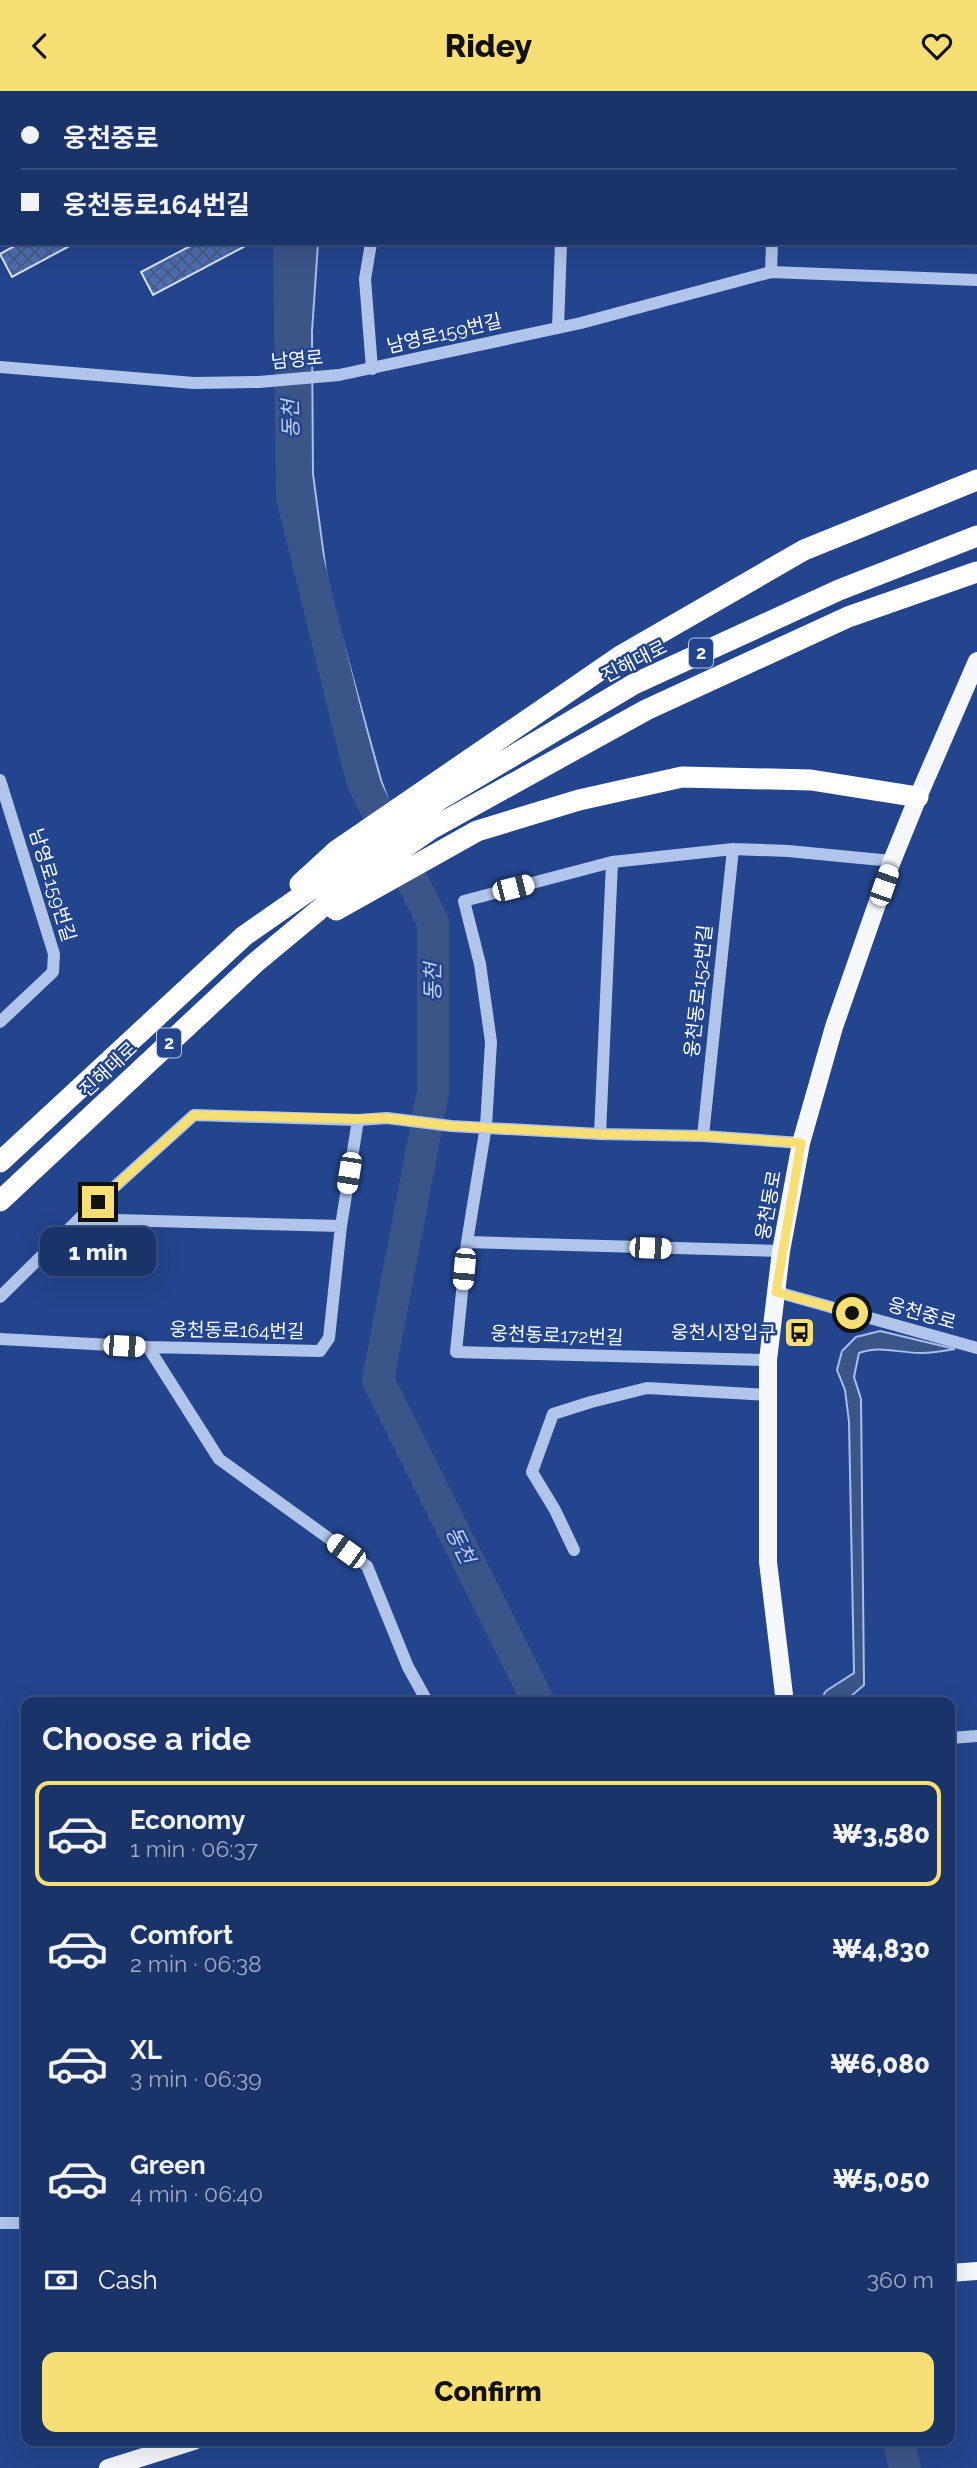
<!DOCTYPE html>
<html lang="en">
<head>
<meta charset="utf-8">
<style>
	:root { --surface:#1a346a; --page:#233c70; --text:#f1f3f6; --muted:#9faac1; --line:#384f7e; --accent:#f7df73 }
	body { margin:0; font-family:Raleway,"Noto Sans KR",sans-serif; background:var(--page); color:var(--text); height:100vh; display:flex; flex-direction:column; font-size:26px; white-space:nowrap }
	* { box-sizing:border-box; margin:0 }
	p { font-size:23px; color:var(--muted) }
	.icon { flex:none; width:38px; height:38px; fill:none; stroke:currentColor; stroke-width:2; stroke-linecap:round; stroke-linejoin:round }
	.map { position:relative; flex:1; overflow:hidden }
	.panel { position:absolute; left:21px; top:1606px; width:934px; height:749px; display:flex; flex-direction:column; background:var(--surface); border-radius:14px; box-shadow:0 7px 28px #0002,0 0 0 2px var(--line) }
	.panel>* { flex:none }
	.hud { position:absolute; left:0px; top:0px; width:978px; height:154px; box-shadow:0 7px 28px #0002,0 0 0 2px var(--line); display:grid; align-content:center; height:154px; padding:0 21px; background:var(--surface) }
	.end { position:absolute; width:32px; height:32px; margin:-16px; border:9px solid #f7df73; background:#111; box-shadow:0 0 0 4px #111 }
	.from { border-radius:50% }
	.bubble { position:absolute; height:49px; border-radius:14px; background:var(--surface); box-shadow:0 7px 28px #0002,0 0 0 2px var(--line); font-size:23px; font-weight:800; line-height:49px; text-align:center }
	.car { position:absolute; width:21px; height:42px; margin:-21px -10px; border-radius:9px; box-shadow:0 0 5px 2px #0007; background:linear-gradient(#fff 24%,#345 0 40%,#fff 0 76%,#345 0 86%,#fff 0) }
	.hud b { display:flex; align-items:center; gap:24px; height:66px; font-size:26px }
	.hud b+b { border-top:2px solid var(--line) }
	.hud i { width:18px; height:18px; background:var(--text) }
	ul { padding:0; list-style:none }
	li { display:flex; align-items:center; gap:21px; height:105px; margin:0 14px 10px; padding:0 7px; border:4px solid transparent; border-radius:14px }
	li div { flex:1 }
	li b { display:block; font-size:26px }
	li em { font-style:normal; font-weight:800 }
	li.selected { border-color:var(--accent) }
	li>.icon { width:63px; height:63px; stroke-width:1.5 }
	h2 { padding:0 21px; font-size:32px; line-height:84px }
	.pay { display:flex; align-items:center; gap:18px; height:77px; padding:0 21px; font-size:26px }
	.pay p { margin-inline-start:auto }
	.primary-button { display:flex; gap:14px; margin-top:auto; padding:14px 21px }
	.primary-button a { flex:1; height:80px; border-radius:14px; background:var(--accent); color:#111; font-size:28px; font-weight:800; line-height:80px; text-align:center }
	header { display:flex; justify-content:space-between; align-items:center; height:91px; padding:0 21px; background:var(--accent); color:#111; font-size:32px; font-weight:800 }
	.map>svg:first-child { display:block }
</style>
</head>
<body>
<header><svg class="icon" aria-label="back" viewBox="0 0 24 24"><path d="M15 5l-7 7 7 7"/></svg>Ridey<svg class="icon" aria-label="heart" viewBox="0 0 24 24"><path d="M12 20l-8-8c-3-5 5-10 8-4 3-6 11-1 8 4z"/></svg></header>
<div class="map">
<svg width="977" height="2377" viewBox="0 0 977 2377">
	<defs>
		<pattern id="building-cross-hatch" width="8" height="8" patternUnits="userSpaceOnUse" patternTransform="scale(1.75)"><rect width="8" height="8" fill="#4b6eb4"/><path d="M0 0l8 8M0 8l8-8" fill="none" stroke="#4c5b7b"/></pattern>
	</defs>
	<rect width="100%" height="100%" fill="#22458d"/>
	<!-- water -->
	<path fill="#3c5589" stroke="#a5beec" stroke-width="2" d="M 289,152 L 318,152 L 312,241 L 313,383 L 328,496 L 381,689 L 433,831 L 362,690 L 292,406 Z
		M 880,1240 L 955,1258 C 944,1260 932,1262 921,1262 C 898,1262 880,1254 859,1262 L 854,1286 L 861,1308 L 864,1594 L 843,1612 L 819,1612 L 826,1600 L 854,1582 L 849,1331 L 845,1299 L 837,1279 L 842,1260 L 856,1246 Z"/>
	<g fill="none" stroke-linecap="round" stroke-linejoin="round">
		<!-- river -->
		<path stroke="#3c5589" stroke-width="32" d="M 289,152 L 292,406 L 362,690 L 433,831 L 433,1001 L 378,1289 L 539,1612
			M 898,2350 L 905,2377"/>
	</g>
	<!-- building -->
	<path fill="url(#building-cross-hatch)" stroke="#d6e2f8" stroke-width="2" d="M 20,152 L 75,152 L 12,186 L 0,163 Z
		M 196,152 L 251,152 L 153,204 L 141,181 Z"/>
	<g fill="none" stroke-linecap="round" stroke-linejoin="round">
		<!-- minor -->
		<path stroke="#b1c5eb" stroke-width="12" d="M 393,2 L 394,0
			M 567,2 L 567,0
			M 776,2 L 776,0
			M 371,152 L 365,188 L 372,278
			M 771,181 L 772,152
			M 558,237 L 561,152
			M 0,276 L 194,292 L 259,291 L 339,284 L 581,232 L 771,181 L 977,189
			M 0,689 L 54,863 L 53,881 L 0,931
			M 600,1043 L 612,771
			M 703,1045 L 733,758
			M 79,1128 L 341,1135
			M 467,1151 L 781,1160
			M 777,1201 L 977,1257
			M 0,1206 L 79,1128 L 194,1024 L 358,1029 L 387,1027 L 451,1035 L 600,1043 L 703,1045 L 801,1052
			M 0,1248 L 148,1256 L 320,1260 L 329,1247 L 341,1135 L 358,1029
			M 148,1256 L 219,1368 L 367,1475 L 408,1576 L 428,1612
			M 768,1269 L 456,1261 L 467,1151 L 486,1035 L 491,951 L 480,873 L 464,810 L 612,771 L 733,758 L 788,760 L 892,770
			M 574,1459 L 555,1419 L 532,1381 L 553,1323 L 591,1311 L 647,1297 L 769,1304
			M 950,1647 L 977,1645
			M 0,2132 L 26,2132"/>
		<!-- major -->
		<path stroke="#f6f8fe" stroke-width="18" d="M 785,1612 L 768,1471 L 768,1269 L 781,1160 L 801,1052 L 834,936 L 892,770 L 918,706 L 977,570
			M 950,2182 L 977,2180
			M 108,2377 L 194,2350"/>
		<!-- highway -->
		<path stroke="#fff" stroke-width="21" d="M 300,793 L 336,760 L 622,564 L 804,459 L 977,389
			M 336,819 L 477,740 L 579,709 L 682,686 L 811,689 L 918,706
			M 0,1071 L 244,845 L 442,707 L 634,593 L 839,499 L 977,445
			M 0,1110 L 255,872 L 343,799 L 431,738 L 646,619 L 848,526 L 977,481"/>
	</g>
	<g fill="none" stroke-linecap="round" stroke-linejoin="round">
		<!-- route -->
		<path stroke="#f7df73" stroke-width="9" d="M 98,1111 L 194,1024 L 358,1028 L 387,1027 L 452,1035 L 600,1043 L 703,1045 L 801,1052 L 776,1201 L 852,1222"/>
	</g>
	<!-- icons -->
	<defs>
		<symbol id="bus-square" viewBox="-11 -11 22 22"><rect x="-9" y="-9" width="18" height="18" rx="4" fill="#f7df73" stroke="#22458d"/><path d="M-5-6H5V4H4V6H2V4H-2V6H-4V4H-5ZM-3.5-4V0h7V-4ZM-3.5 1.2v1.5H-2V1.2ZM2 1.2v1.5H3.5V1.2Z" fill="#111"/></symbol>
	</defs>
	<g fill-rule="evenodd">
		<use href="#bus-square" x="782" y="1224" width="35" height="35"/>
	</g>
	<g text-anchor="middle" stroke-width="5" stroke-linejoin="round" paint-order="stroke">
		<!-- shield labels -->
		<g fill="#22458d" stroke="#bdc7dd" stroke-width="2">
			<rect x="689" y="547.5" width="24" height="29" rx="5"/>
			<rect x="157" y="937.5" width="24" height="29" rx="5"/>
		</g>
		<g font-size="18" font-weight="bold" fill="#fff">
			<text x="701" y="568">2</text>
			<text x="169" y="958">2</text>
		</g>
		<!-- street labels -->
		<g font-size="19" fill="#fff" stroke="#22458d">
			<text transform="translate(444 242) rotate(-13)" y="7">남영로159번길</text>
			<text transform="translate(297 268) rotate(-5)" y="7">남영로</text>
			<text transform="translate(634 570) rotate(-27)" y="7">진해대로</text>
			<text transform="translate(53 794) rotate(73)" y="7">남영로159번길</text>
			<text transform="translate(698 900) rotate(-84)" y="7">웅천동로152번길</text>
			<text transform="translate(108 978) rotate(-43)" y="7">진해대로</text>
			<text transform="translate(768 1114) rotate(-80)" y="7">웅천동로</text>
			<text transform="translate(922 1222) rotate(16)" y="7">웅천중로</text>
			<text transform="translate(237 1239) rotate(1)" y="7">웅천동로164번길</text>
			<text transform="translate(557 1244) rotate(2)" y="7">웅천동로172번길</text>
		</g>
		<!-- poi labels -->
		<g font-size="19" fill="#fff" stroke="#22458d" text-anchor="end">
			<text x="776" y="1248">웅천시장입구</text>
		</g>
		<!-- water labels -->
		<g font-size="21" font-style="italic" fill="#bdcff2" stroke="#22458d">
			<text transform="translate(291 328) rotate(-91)" y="7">동천</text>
			<text transform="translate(433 891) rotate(-90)" y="7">동천</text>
			<text transform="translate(460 1454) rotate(64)" y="7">동천</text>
		</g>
	</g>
</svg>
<i class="end from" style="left:852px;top:1222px"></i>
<i class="end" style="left:98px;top:1111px"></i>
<div class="bubble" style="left:40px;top:1136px;width:116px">1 min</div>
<i class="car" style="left:884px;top:794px;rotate:19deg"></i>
<i class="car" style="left:513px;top:797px;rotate:76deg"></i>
<i class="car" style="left:349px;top:1082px;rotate:189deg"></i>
<i class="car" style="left:650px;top:1157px;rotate:92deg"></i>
<i class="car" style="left:464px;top:1178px;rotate:185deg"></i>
<i class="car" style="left:124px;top:1255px;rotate:93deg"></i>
<i class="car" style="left:346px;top:1460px;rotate:306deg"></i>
<div class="hud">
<b><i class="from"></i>웅천중로</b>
<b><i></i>웅천동로164번길</b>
</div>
<section class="panel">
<h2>Choose a ride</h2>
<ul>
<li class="selected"><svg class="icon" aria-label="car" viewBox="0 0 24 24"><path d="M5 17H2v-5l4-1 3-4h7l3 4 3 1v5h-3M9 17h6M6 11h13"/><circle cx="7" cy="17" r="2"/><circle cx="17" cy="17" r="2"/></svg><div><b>Economy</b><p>1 min · 06:37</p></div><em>₩3,580</em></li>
<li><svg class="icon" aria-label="car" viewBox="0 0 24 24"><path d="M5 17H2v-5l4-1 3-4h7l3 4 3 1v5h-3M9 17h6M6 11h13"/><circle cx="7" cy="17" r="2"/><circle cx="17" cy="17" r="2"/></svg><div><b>Comfort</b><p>2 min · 06:38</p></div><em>₩4,830</em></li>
<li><svg class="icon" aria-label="car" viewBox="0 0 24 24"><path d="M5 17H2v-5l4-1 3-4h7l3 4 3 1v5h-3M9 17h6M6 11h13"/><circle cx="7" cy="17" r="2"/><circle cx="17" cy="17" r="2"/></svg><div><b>XL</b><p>3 min · 06:39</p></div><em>₩6,080</em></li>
<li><svg class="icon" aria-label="car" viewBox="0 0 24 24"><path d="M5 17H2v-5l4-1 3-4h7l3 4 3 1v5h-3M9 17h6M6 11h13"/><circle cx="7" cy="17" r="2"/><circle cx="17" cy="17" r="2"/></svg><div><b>Green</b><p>4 min · 06:40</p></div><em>₩5,050</em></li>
</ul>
<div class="pay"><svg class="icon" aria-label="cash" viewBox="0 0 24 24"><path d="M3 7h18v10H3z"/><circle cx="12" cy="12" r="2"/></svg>Cash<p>360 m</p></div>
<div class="primary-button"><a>Confirm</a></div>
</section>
</div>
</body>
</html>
